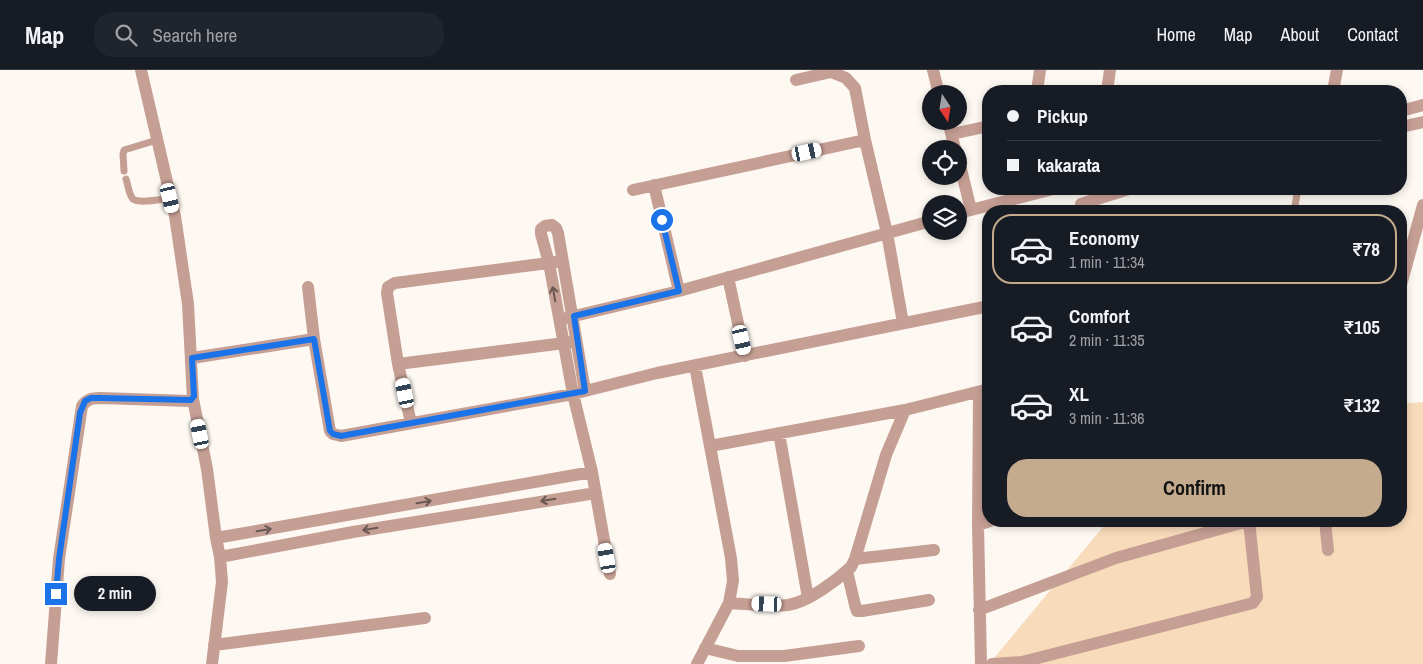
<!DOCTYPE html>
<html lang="en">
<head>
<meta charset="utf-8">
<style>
	:root { --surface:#171b24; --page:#20242c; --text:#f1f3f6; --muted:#9ea1a6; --line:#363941; --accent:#c4ab8d }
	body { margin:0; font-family:"Archivo Narrow",sans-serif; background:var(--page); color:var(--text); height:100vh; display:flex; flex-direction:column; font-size:19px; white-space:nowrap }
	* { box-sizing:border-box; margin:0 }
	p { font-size:16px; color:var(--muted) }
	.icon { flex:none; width:28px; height:28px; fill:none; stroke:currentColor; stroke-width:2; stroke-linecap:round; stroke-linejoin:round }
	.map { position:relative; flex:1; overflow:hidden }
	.panel { position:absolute; left:982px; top:135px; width:425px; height:322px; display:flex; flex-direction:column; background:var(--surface); border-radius:20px; box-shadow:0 2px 8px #0003 }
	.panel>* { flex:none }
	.banner { position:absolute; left:982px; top:15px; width:425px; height:110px; border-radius:20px; box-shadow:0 2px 8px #0003; display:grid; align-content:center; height:110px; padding:0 25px; background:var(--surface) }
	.needle { width:32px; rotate:168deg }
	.controls { position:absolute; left:922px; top:15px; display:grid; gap:10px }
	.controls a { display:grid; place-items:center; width:45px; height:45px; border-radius:50%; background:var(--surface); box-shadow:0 2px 8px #0003; font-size:25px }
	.end { position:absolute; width:22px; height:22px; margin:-11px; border:6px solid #1a73e8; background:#fff; box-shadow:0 0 0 2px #fff }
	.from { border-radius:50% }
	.bubble { position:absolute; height:35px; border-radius:18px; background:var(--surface); box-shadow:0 2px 8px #0003; font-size:16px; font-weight:800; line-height:35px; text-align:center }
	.car { position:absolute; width:15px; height:30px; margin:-15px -8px; border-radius:6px; box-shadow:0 0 4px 1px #0007; background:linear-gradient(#fff 24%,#345 0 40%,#fff 0 76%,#345 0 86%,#fff 0) }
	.banner b { display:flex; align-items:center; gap:18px; height:48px; font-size:19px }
	.banner b+b { border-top:1px solid var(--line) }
	.banner i { width:12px; height:12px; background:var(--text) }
	ul { padding:9px 0 0; list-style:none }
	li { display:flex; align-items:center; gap:15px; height:70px; margin:0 10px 8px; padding:0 15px; border:2px solid transparent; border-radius:20px }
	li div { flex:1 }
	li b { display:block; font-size:19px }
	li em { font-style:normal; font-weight:800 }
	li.on { border-color:var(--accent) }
	li>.icon { width:45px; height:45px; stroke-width:1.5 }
	.action { display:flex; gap:10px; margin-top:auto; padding:10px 25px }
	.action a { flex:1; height:58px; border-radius:20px; background:var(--accent); color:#111; font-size:20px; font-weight:800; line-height:58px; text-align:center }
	header { display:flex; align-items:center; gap:30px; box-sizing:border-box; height:70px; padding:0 25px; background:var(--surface); border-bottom:1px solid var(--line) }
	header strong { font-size:24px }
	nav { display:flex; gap:28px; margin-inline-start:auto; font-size:18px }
	.search { width:350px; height:45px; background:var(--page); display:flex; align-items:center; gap:12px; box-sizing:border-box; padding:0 18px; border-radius:20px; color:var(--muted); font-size:19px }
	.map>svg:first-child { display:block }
</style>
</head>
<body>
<header>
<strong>Map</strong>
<div class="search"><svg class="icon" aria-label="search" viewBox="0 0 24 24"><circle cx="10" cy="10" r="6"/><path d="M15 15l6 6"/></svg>Search here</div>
<nav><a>Home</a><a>Map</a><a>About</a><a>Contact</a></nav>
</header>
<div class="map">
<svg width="1423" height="594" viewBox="0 0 1423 594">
	<rect width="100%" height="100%" fill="#fef8f2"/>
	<!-- green -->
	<path fill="#f8dbbb" d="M 1423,332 L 1423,594 L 989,594 L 1108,451 L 1401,451 L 1401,334 Z"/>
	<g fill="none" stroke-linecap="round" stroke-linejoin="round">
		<!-- lane -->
		<path stroke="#c69f94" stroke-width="7" d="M 124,101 L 123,84 L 124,80 L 157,70
			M 126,109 C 128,115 129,125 133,129 C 139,134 162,129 171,128
			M 1294,141 L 1298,119"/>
		<!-- street -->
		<path stroke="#c69f94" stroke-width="12" d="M 141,0 L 175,146 L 188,234 L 193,329 L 207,399 L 216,468 L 220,487 L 222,512 L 212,594
			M 933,0 L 939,24
			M 796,10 L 831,2 L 846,8 L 855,18 L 865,70 L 887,163 L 903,253
			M 1037,21 L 1040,0
			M 1107,21 L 1110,0
			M 1333,21 L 1337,0
			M 1401,41 L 1423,35
			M 948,51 L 955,79
			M 1401,57 L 1423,52
			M 952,64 L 989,56
			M 959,91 L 971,140
			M 654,115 L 679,221
			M 633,120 L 865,70
			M 1081,134 L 1129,119
			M 959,143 L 1053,119
			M 728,207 L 745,286
			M 1401,215 L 1423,135
			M 308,217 L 314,269 L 330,361 L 333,364 L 341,366 L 573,324 L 657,303 L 989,236
			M 566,248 L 679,221 L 931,151
			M 192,288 L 314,269
			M 398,294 L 572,272
			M 695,296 L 731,488 L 733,511 L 729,533 L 697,594
			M 585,321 L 558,163 L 556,158 L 552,155 L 545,156 L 541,159 L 541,164 L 549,193 L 573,324 L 592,402 L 610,504
			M 979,322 L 978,455 L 981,594
			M 411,353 L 398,294 L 387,223 L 388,217 L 395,213 L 556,192
			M 779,363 L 808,528
			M 710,376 L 905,340 L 989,319
			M 1325,451 L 1328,480
			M 978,455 L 990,451
			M 216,468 L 592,402
			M 220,487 L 353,462 L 596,423
			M 855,489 L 934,480
			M 847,501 L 855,535 L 857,541 L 862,541 L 929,530
			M 729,533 C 748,534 769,537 788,535 C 808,532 836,511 851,497 L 855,489 L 886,385 L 905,340
			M 979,540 L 1116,488 L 1248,451
			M 214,575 L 425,548
			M 705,578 L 738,586 L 784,586 L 859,576
			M 51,594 L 59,489 L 82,336 C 87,329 92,328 100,328 L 190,331 L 193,329
			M 992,594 L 1022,592 L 1253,533 L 1257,527 L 1249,451"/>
	</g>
	<!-- one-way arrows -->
	<defs><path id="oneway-shaft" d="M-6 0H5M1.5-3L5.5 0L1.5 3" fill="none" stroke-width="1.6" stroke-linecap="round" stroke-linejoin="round" transform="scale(1.25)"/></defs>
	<g stroke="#695853">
		<use href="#oneway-shaft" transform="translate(554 224) rotate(-100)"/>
		<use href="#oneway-shaft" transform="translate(548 430) rotate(171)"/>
		<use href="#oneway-shaft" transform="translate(424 432) rotate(-10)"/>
		<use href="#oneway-shaft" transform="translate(370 459) rotate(171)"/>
		<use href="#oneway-shaft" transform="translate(264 460) rotate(-10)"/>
	</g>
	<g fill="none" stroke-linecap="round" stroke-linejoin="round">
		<!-- route -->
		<path stroke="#1a73e8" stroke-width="6" d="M 56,524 L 59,489 L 80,343 L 85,331 L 91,328 L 100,328 L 191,330 L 194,326 L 192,288 L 314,269 L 330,361 L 333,364 L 341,366 L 585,321 L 574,246 L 679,221 L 662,150"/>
	</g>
</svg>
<div class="controls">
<a><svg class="needle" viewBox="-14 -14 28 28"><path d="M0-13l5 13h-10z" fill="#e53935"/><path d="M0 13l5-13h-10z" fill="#9ea1a6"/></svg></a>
<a><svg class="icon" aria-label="locate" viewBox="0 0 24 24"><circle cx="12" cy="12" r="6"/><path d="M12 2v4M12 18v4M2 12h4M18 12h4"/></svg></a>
<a><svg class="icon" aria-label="layers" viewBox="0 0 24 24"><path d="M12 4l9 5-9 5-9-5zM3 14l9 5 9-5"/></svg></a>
</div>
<i class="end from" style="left:662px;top:150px"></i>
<i class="end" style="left:56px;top:524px"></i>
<div class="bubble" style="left:74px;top:506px;width:82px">2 min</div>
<i class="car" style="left:807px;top:82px;rotate:78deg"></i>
<i class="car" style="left:170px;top:128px;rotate:167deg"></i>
<i class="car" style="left:742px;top:270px;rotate:167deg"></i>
<i class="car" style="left:405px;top:323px;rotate:348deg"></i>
<i class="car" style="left:200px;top:364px;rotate:349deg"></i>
<i class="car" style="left:607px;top:488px;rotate:350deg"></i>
<i class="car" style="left:767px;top:534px;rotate:272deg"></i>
<div class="banner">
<b><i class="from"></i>Pickup</b>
<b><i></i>kakarata</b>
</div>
<section class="panel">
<ul>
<li class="on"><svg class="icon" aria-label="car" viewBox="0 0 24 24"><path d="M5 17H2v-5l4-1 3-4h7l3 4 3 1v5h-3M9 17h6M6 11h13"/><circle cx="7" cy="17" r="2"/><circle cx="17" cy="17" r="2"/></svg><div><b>Economy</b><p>1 min · 11:34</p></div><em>₹78</em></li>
<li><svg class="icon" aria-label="car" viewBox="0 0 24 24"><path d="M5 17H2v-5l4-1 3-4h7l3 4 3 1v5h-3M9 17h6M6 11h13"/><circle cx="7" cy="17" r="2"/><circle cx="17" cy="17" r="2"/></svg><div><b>Comfort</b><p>2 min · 11:35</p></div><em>₹105</em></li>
<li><svg class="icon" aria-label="car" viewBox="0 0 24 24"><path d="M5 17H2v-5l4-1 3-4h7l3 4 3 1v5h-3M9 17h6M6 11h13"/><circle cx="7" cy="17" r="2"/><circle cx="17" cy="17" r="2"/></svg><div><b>XL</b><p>3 min · 11:36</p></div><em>₹132</em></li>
</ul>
<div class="action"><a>Confirm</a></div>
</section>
</div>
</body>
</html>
